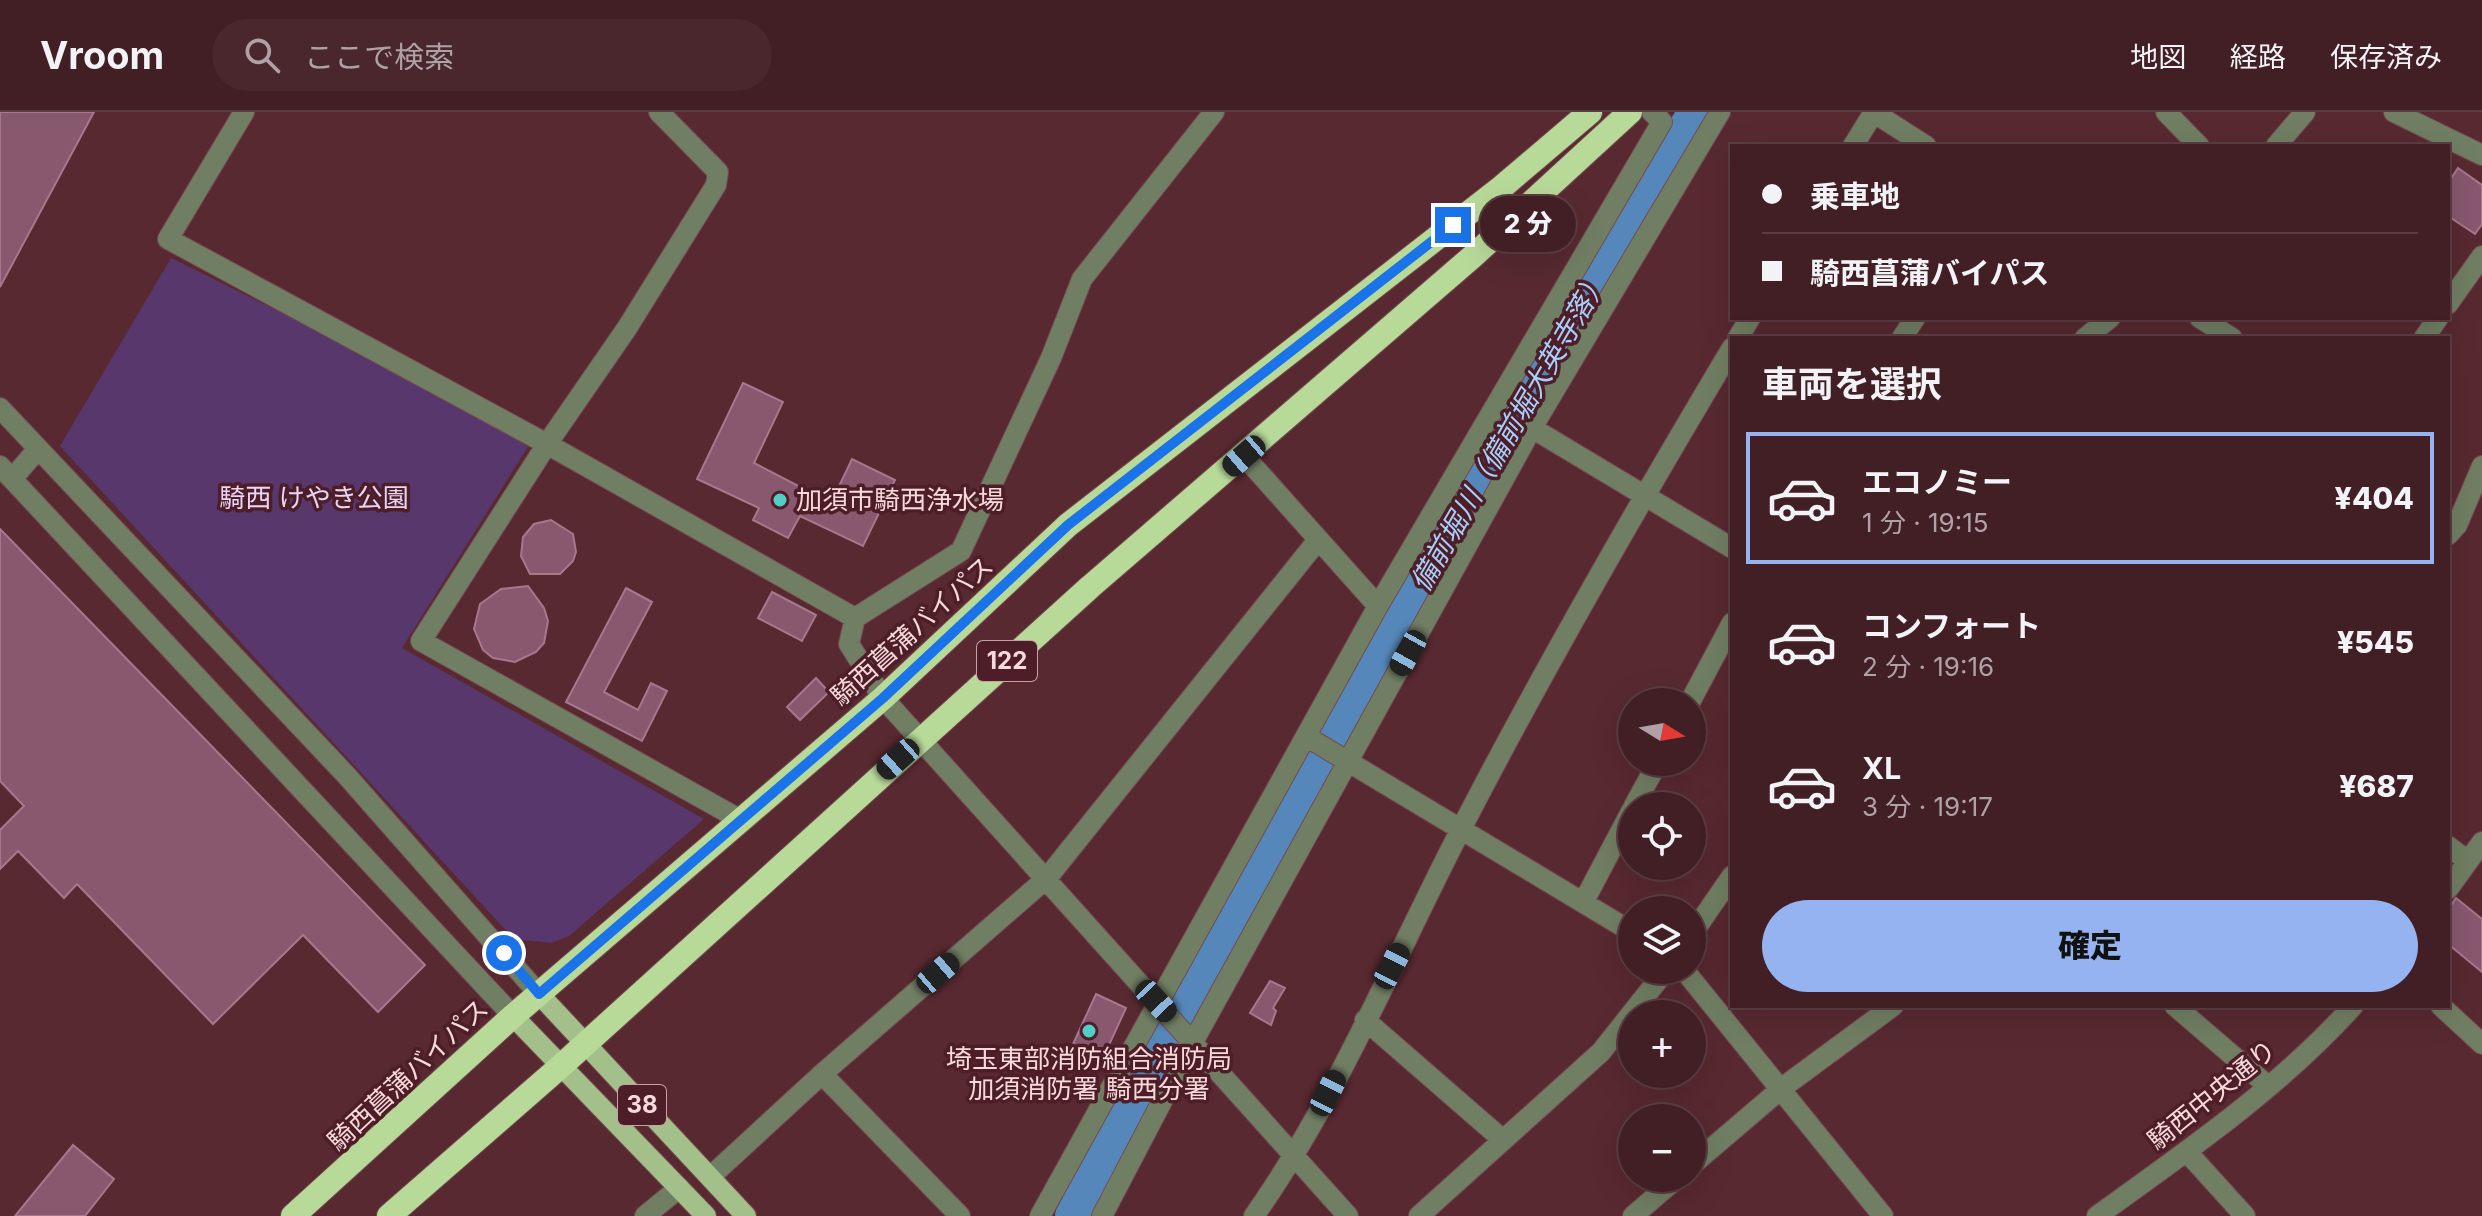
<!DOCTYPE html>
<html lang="ja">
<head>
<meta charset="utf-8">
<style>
	:root { --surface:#421f25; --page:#49272d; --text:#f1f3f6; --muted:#aea2a7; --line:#5a3d42; --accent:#95b2f1 }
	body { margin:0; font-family:Inter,"Noto Sans JP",sans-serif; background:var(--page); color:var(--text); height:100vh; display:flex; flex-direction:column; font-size:30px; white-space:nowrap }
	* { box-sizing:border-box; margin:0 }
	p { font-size:26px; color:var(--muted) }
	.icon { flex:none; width:44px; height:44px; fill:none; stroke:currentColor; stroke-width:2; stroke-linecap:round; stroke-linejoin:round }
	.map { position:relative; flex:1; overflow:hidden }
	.sheet { position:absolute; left:1730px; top:224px; width:720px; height:672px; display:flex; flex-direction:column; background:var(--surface); border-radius:0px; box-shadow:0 8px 32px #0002,0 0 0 2px var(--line) }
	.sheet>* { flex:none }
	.top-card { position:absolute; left:1730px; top:32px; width:720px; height:176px; border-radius:0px; box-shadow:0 8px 32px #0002,0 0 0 2px var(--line); display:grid; align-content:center; height:176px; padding:0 32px; background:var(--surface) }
	.needle { width:52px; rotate:101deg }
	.tools { position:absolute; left:1618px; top:576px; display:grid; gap:16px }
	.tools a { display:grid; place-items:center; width:88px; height:88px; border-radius:50%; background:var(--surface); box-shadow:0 8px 32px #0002,0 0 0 2px var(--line); font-size:40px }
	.end { position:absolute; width:36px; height:36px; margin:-18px; border:10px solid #1a73e8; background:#fff; box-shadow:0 0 0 4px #fff }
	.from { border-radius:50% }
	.bubble { position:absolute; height:56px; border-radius:28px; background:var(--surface); box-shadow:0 8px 32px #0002,0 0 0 2px var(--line); font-size:26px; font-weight:800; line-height:56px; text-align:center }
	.car { position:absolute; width:24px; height:48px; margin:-24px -12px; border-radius:10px; box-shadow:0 0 6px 2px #0007; background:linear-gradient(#222 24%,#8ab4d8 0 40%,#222 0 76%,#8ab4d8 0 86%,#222 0) }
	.top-card b { display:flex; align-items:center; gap:28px; height:76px; font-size:30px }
	.top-card b+b { border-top:2px solid var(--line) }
	.top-card i { width:20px; height:20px; background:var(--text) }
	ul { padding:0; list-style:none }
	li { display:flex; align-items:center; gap:24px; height:132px; margin:0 16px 12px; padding:0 16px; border:4px solid transparent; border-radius:0px }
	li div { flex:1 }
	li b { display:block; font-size:30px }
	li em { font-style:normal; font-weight:800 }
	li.on { border-color:var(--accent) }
	li>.icon { width:72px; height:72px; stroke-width:1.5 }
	h2 { padding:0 32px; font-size:36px; line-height:96px }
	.button { display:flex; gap:16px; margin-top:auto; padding:16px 32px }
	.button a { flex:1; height:92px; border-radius:48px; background:var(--accent); color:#111; font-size:32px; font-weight:800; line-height:92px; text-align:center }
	header { display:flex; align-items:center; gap:48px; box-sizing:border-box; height:112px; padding:0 40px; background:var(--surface); border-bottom:2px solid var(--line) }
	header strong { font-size:38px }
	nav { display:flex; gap:44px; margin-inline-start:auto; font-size:28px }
	.search { width:560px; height:72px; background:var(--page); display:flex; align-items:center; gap:20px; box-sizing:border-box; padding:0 28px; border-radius:44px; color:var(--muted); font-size:30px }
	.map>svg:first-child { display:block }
</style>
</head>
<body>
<header>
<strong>Vroom</strong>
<div class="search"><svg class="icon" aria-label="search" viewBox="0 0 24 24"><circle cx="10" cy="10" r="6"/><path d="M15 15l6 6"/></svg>ここで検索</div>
<nav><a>地図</a><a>経路</a><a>保存済み</a></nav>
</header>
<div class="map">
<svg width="2482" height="1104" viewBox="0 0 2482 1104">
	<rect width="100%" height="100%" fill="#582931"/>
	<!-- green -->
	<path fill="#58386c" d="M 171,146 L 534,325 L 402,536 L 704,707 L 569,824 L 551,831 L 514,827 L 60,334 Z"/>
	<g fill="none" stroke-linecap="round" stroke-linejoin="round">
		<!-- river -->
		<path stroke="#5687ba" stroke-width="36" d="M 1073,1104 C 1269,730 1478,362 1696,0"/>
	</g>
	<!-- building -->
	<path fill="#88586f" stroke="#a9778d" stroke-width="2" d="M 0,0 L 94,0 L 0,175 Z
		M 2458,56 L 2482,73 L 2482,112 L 2475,122 L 2448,104 L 2448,71 Z
		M 743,271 L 783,290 L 754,351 L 831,391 L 852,347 L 895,368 L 863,434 L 800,404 L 788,426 L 753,408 L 759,396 L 697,367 Z
		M 551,408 L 573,422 L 576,440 L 573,449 L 560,462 L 530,462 L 521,444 L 523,425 L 534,412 Z
		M 0,417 L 425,853 L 378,900 L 303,823 L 213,912 L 77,772 L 64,786 L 18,739 L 0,757 L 0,718 L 24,694 L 0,669 Z
		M 528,474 L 544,496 L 548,509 L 544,531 L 536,540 L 515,550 L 493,546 L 483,538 L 474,517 L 480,492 L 501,477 Z
		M 626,476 L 652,490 L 604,580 L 638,598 L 651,571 L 667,579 L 642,629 L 566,590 Z
		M 772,480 L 816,503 L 802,529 L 758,506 Z
		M 816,566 L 829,580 L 800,608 L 787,595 Z
		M 2456,786 L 2482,807 L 2482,860 L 2448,832 L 2448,798 Z
		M 1270,869 L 1285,876 L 1273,896 L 1276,899 L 1271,913 L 1250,901 Z
		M 1096,882 L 1126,896 L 1098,957 L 1068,943 Z
		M 73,1033 L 114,1067 L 85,1104 L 15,1104 Z"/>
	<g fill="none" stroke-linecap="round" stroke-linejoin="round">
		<defs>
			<path id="minor" d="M 244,0 L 168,127 L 547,332 L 855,506
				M 659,0 L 718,60 L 716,73 L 627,216 L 547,332 L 421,529 L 739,707
				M 1214,0 L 1082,167 L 1051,246 L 961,439 L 855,506 L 849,532 L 883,586 L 1348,1104
				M 1873,0 L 1926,34
				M 2166,0 L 2199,34
				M 2394,0 L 2482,43
				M 1853,34 L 1874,0
				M 2276,34 L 2305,0
				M 2448,192 L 2482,144
				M 2200,206 L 2232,226
				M 1738,226 L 1750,206
				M 1902,226 L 1915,206
				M 2085,226 L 2110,206
				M 2424,226 L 2438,206
				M 0,296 L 347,664 L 539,882
				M 1532,316 L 1720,0
				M 1244,344 L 1378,494
				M 0,354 L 513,904
				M 12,367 L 37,338
				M 2448,423 L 2457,413 L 2482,354
				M 1690,590 L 1732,511
				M 1307,625 L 1632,820
				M 1634,694 L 1658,650
				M 2448,734 L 2468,749
				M 2448,777 L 2482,730
				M 1584,789 L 1632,698
				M 1692,822 L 1732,764
				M 1684,858 L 1883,1104
				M 2175,894 L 2268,974
				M 2441,894 L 2482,932
				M 1365,908 L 1503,1028
				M 822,962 L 960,1104
				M 2187,1040 L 2245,1104
				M 1692,1053 L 1782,976 L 1893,894
				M 710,1065 L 822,962 L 1047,766 L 1318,428
				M 645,1104 L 679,1076
				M 1040,1104 L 1378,494 L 1662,10 L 1652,0
				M 1102,1104 L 1193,930 L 1532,316 L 1732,436
				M 1254,1104 C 1337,986 1393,849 1459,721 C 1544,556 1637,395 1732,236
				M 1419,1104 L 1601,940 L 1666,858
				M 1633,1104 L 1677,1066
				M 2097,1104 C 2186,1040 2279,976 2353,894"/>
			<path id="major" d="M 539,882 L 746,1104
				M 513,904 L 706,1104"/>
			<path id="highway" d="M 293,1104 L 513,904 L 883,586 L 1068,413 L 1502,75 L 1590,0
				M 389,1104 L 561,954 L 1090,475 L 1472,145 L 1630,0"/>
		</defs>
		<!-- minor casing -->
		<use href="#minor" stroke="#754950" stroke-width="22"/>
		<!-- major casing -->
		<use href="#major" stroke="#754950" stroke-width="22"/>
		<!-- highway casing -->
		<use href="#highway" stroke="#754950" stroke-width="26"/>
		<!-- minor -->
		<use href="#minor" stroke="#707e63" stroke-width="20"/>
		<!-- major -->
		<use href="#major" stroke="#a4c08a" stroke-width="20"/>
		<!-- highway -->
		<use href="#highway" stroke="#b8da99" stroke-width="24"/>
	</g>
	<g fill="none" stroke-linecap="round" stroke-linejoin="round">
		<!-- route -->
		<path stroke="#1a73e8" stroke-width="10" d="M 504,841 L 539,882 L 883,586 L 1068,413 L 1453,113"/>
	</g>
	<!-- markers -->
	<g fill="#54cdc7" stroke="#4d1e27" stroke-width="3">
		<circle cx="780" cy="388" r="8"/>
		<circle cx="1089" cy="919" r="8"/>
	</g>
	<g text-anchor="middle" stroke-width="7" stroke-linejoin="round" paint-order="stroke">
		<!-- shield labels -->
		<g fill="#4d1e27" stroke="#c5a1a6" stroke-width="2">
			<rect x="977" y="529" width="60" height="40" rx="6"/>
			<rect x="618" y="973" width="48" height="40" rx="6"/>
		</g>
		<g font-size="24" font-weight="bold" fill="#f8d9dc">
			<text x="1007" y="557">122</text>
			<text x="642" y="1001">38</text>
		</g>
		<!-- park labels -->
		<g font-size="26" fill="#e8d4f6" stroke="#4d1e27">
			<text x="314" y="395">騎西 けやき公園</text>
		</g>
		<!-- poi labels -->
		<g font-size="26" fill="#f8d9dc" stroke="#4d1e27" text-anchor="start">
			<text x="796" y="397">加須市騎西浄水場</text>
			<text x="1089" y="956" text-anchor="middle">埼玉東部消防組合消防局<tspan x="1089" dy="30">加須消防署 騎西分署</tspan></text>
		</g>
		<!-- street labels -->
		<g font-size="26" fill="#f8d9dc" stroke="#4d1e27">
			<text transform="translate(912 519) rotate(-42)" y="9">騎西菖蒲バイパス</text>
			<text transform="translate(408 963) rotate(-43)" y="9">騎西菖蒲バイパス</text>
			<text transform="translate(2212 983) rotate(-39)" y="9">騎西中央通り</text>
		</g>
		<!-- water labels -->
		<g font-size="28" font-style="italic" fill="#a7cffb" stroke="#4d1e27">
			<text transform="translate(1509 319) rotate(-60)" y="10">備前堀川（備前堀大英寺落）</text>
		</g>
	</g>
</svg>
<div class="tools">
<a><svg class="needle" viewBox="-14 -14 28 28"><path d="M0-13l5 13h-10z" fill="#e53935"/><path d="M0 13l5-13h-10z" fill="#aea2a7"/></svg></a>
<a><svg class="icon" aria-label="locate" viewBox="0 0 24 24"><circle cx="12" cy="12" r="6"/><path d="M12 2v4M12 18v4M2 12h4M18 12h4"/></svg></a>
<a><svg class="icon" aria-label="layers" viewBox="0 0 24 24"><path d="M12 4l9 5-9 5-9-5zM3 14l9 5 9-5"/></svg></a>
<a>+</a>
<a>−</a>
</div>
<i class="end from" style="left:504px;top:841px"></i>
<i class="end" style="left:1453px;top:113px"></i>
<div class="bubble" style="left:1480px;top:84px;width:96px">2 分</div>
<i class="car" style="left:1244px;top:344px;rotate:229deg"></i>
<i class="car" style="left:1408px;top:541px;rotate:209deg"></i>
<i class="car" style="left:898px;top:647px;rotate:228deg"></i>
<i class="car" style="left:1392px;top:854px;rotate:27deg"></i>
<i class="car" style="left:938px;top:861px;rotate:49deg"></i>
<i class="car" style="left:1156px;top:889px;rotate:137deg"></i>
<i class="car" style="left:1328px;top:981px;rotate:27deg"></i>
<div class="top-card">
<b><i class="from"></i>乗車地</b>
<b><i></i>騎西菖蒲バイパス</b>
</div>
<section class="sheet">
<h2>車両を選択</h2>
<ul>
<li class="on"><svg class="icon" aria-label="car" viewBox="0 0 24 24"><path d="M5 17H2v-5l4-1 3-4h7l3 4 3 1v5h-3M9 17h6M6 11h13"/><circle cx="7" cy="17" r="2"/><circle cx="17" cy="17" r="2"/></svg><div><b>エコノミー</b><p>1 分 · 19:15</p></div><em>¥404</em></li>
<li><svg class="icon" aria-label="car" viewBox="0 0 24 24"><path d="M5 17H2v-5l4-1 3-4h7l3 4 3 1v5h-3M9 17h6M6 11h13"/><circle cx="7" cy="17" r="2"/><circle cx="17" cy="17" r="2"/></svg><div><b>コンフォート</b><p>2 分 · 19:16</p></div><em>¥545</em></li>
<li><svg class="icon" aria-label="car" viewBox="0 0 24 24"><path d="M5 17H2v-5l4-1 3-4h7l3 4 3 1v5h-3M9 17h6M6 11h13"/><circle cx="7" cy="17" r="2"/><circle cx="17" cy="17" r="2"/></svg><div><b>XL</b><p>3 分 · 19:17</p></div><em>¥687</em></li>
</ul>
<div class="button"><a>確定</a></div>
</section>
</div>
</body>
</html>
